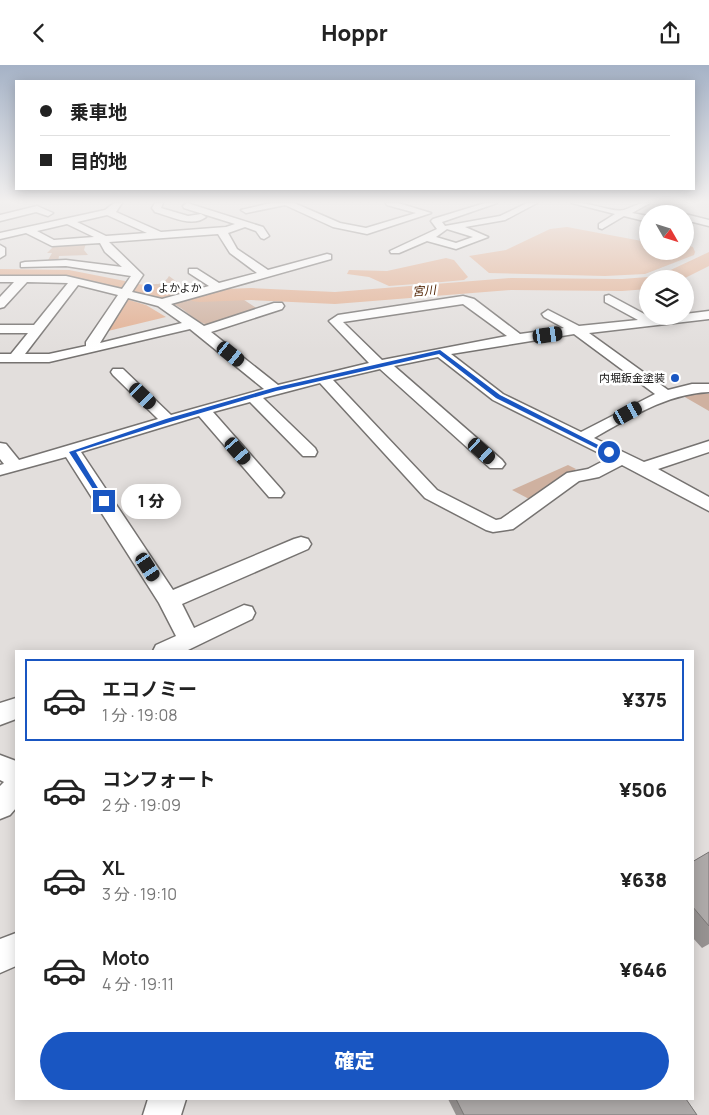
<!DOCTYPE html>
<html lang="ja">
<head>
<meta charset="utf-8">
<style>
	:root { --surface:#fff; --page:#f6f6f6; --text:#222; --muted:#767676; --line:#e0e0e0; --accent:#1956c2 }
	body { margin:0; font-family:Manrope,"Noto Sans JP",sans-serif; background:var(--page); color:var(--text); height:100vh; display:flex; flex-direction:column; font-size:19px; white-space:nowrap }
	* { box-sizing:border-box; margin:0 }
	p { font-size:16px; color:var(--muted) }
	.icon { flex:none; width:28px; height:28px; fill:none; stroke:currentColor; stroke-width:2; stroke-linecap:round; stroke-linejoin:round }
	.map { position:relative; flex:1; overflow:hidden }
	.side { position:absolute; left:15px; top:585px; width:679px; height:450px; display:flex; flex-direction:column; background:var(--surface); border-radius:0px; box-shadow:0 2px 12px #0003 }
	.side>* { flex:none }
	.guide { position:absolute; left:15px; top:15px; width:680px; height:110px; border-radius:0px; box-shadow:0 2px 12px #0003; display:grid; align-content:center; height:110px; padding:0 25px; background:var(--surface) }
	.needle { width:32px; rotate:129deg }
	.controls { position:absolute; left:639px; top:140px; display:grid; gap:10px }
	.controls a { display:grid; place-items:center; width:55px; height:55px; border-radius:50%; background:var(--surface); box-shadow:0 2px 12px #0003; font-size:25px }
	.end { position:absolute; width:22px; height:22px; margin:-11px; border:6px solid #1956c2; background:#fff; box-shadow:0 0 0 2px #fff }
	.from { border-radius:50% }
	.bubble { position:absolute; height:35px; border-radius:18px; background:var(--surface); box-shadow:0 2px 12px #0003; font-size:16px; font-weight:800; line-height:35px; text-align:center }
	.car { position:absolute; width:15px; height:30px; margin:-15px -8px; border-radius:6px; box-shadow:0 0 4px 1px #0007; background:linear-gradient(#222 24%,#8ab4d8 0 40%,#222 0 76%,#8ab4d8 0 86%,#222 0) }
	.guide b { display:flex; align-items:center; gap:18px; height:48px; font-size:19px }
	.guide b+b { border-top:1px solid var(--line) }
	.guide i { width:12px; height:12px; background:var(--text) }
	ul { padding:9px 0 0; list-style:none }
	li { display:flex; align-items:center; gap:15px; height:82px; margin:0 10px 8px; padding:0 15px; border:2px solid transparent; border-radius:0px }
	li div { flex:1 }
	li b { display:block; font-size:19px }
	li em { font-style:normal; font-weight:800 }
	li.on { border-color:var(--accent) }
	li>.icon { width:45px; height:45px; stroke-width:1.5 }
	.action { display:flex; gap:10px; margin-top:auto; padding:10px 25px }
	.action a { flex:1; height:58px; border-radius:30px; background:var(--accent); color:#fff; font-size:20px; font-weight:800; line-height:58px; text-align:center }
	header { display:flex; justify-content:space-between; align-items:center; height:65px; padding:0 25px; background:var(--surface); font-size:22px; font-weight:800 }
	.map>svg:first-child { display:block }
</style>
</head>
<body>
<header><svg class="icon" aria-label="back" viewBox="0 0 24 24"><path d="M15 5l-7 7 7 7"/></svg>Hoppr<svg class="icon" aria-label="share" viewBox="0 0 24 24"><path d="M12 15V3M7 8l5-5 5 5M5 13v7h14v-7"/></svg></header>
<div class="map">
<svg width="709" height="1050" viewBox="0 0 709 1050">
	<rect width="100%" height="100%" fill="#e2dedc"/>
	<!-- green -->
	<path fill="#cfb1a0" d="M 86,178 L 84,185 L 88,190 L 59,191 L 58,197 L 47,197 L 52,188 L 47,188 L 55,180 Z
		M 169,211 L 190,227 L 182,229 L 165,228 L 167,225 L 146,219 C 156,219 163,221 169,211 Z
		M 238,231 L 258,244 L 212,260 C 196,260 186,243 171,238 L 193,232 Z
		M 691,328 L 709,329 L 709,346 L 683,331 Z
		M 568,400 L 576,404 L 531,435 L 512,425 Z"/>
	<!-- water -->
	<path fill="#e2b093" d="M 567,162 L 647,177 L 648,186 L 685,186 L 685,180 L 693,182 L 695,187 L 694,190 L 645,209 L 605,211 L 489,208 L 469,191 L 506,185 L 550,164 Z
		M 446,193 L 454,195 L 468,212 L 464,215 L 442,217 L 389,221 L 369,212 L 347,209 L 349,205 L 387,206 Z
		M 126,234 L 146,240 L 166,252 L 108,266 Z"/>
	<g fill="none" stroke-linecap="round" stroke-linejoin="round">
		<!-- river -->
		<path fill="#e2b093" fill-rule="evenodd" d="M 709,187 L 709,201 L 683,214 L 657,214 L 660,210 Z
			M 0,204 L 69,205 L 125,216 L 128,220 L 125,224 L 118,226 L 69,217 L 0,216 Z
			M 648,212 L 655,214 L 648,214 L 648,224 L 622,226 L 511,225 L 335,239 L 251,235 L 200,237 L 192,236 L 189,231 L 192,226 L 200,225 L 251,223 L 335,227 L 511,213 L 622,214 Z
			M 138,219 L 179,225 L 182,230 L 179,235 L 171,236 L 131,229 L 127,225 L 131,221 Z"/>
		<defs>
			<path id="minor" d="M 114,138 L 122,138 L 116,147 L 161,167 L 226,162 L 235,159 L 184,143 L 183,141 L 187,138 L 263,162 L 269,171 L 264,174 L 261,173 L 256,166 L 245,162 L 228,168 L 237,184 L 268,205 L 327,189 L 331,190 L 331,194 L 171,239 L 204,261 L 274,238 L 282,238 L 284,241 L 282,244 L 211,267 L 278,320 L 369,298 L 329,256 L 338,250 L 463,231 L 474,234 L 520,269 L 564,263 L 544,252 L 542,249 L 548,245 L 579,261 L 638,255 L 605,237 L 605,231 L 609,230 L 648,251 L 685,251 L 685,249 L 709,246 L 709,254 L 589,268 L 668,325 L 692,319 L 709,319 L 709,327 C 666,329 631,352 594,373 L 644,397 L 709,376 L 709,387 L 658,404 L 709,432 L 709,446 L 622,400 L 599,412 L 579,416 L 513,464 L 493,467 L 486,465 L 425,433 L 320,318 L 263,333 L 315,383 L 317,387 L 315,391 L 303,391 L 250,337 L 213,347 L 281,424 L 284,428 L 281,432 L 269,432 L 199,351 L 81,387 L 173,525 L 294,474 L 301,472 L 308,474 L 311,479 L 308,484 L 182,539 L 194,563 L 244,540 L 252,542 L 255,548 L 252,554 L 186,586 L 153,586 L 156,580 L 176,571 L 159,538 L 66,392 L 0,410 L 0,400 L 4,399 L 0,394 L 0,378 L 6,379 L 19,395 L 158,354 L 113,310 L 111,307 L 113,304 L 123,304 L 171,350 L 264,324 L 190,264 L 49,297 L 0,297 L 0,289 L 11,289 L 28,268 L 0,268 L 0,260 L 34,260 L 68,218 L 27,217 L 4,242 L 0,243 L 0,232 L 14,217 L 0,217 L 0,211 L 66,211 L 122,224 L 131,211 L 66,201 L 21,202 L 21,198 L 25,197 L 66,195 L 122,202 L 105,187 L 100,178 L 52,181 L 26,168 L 0,174 L 0,168 L 105,145 ZM 107,150 L 147,168 L 106,171 L 77,157 ZM 67,159 L 94,172 L 54,175 L 37,166 ZM 218,169 L 230,188 L 257,208 L 219,218 L 197,204 L 189,204 L 189,208 L 209,221 L 162,234 L 132,227 L 143,210 L 109,177 ZM 78,220 L 118,230 L 86,277 L 86,281 L 49,289 L 25,289 ZM 128,233 L 158,241 L 182,258 L 100,278 ZM 463,239 L 507,271 L 382,295 L 343,257 ZM 574,269 L 655,329 L 581,367 L 503,329 L 451,289 ZM 438,292 L 493,335 L 609,393 L 588,404 L 567,408 L 501,454 L 496,455 L 437,425 L 333,315 L 380,304 L 490,403 L 502,403 L 505,399 L 502,395 L 394,301 Z
				M 155,138 L 163,138 L 161,143 L 188,151 L 201,149 L 206,152 C 192,163 170,151 155,147 L 152,143 Z
				M 271,138 L 294,138 L 340,158 L 366,163 L 416,148 L 387,140 L 386,138 L 398,138 L 431,148 L 367,169 L 333,162 L 285,140 L 246,148 L 241,145 Z
				M 485,138 L 497,138 L 442,157 L 445,161 L 500,151 L 527,138 L 537,138 L 505,155 L 465,162 L 488,172 L 456,184 L 427,176 L 399,188 L 391,188 L 390,186 L 437,164 L 431,156 L 433,154 ZM 447,164 L 473,172 L 456,178 L 436,172 Z
				M 572,138 C 588,136 612,148 624,145 C 634,142 639,137 650,138 L 632,148 L 648,151 L 648,157 L 624,151 L 602,164 L 599,163 L 599,159 L 615,149 Z
				M 37,141 L 53,148 L 48,151 L 36,147 L 0,156 L 0,150 Z
				M 685,149 L 709,155 L 709,161 L 685,155 Z
				M 0,180 L 5,183 L 5,190 L 0,193 Z
				M 16,633 L 16,654 L 0,660 L 0,638 Z
				M 0,690 L 16,696 L 16,743 L 10,750 L 0,754 L 0,721 L 4,717 L 0,715 Z
				M 16,868 L 16,901 L 0,908 L 0,874 Z
				M 148,1034 L 186,1034 L 181,1050 L 143,1050 Z"/>
		</defs>
		<!-- minor casing -->
		<use href="#minor" stroke="#767371" stroke-width="3"/>
		<!-- minor -->
		<use href="#minor" fill="#fff" fill-rule="evenodd"/>
	</g>
	<!-- wall -->
	<path fill="#969291" d="M 709,787 L 709,879 L 702,883 L 692,872 L 692,797 Z
		M 448,1034 L 686,1034 L 697,1050 L 456,1050 Z"/>
	<!-- building -->
	<path fill="#aeaaa9" stroke="#7a7776" d="M 709,787 L 709,861 L 692,841 L 692,797 Z
		M 456,1034 L 686,1034 L 697,1050 L 464,1050 Z"/>
	<!-- sky -->
	<linearGradient id="sky" x2="0" y2="1"><stop stop-color="#a5b2c6"/><stop offset="0.48" stop-color="#f2f0ef"/><stop offset="1" stop-color="#f2f0ef" stop-opacity="0"/></linearGradient>
	<rect width="709" height="285" fill="url(#sky)"/>
	<!-- route -->
	<path fill="#1956c2" d="M 440,285 L 500,330 L 612,387 L 606,388 L 496,333 L 439,289 L 276,326 L 170,357 L 76,387 L 107,438 L 102,438 L 69,387 L 166,354 L 273,323 Z"/>
	<!-- markers -->
	<g fill="#1956c2" stroke="#fff" stroke-width="2">
		<circle cx="148" cy="223" r="5"/>
		<circle cx="675" cy="313" r="5"/>
	</g>
	<g text-anchor="middle" stroke-width="5" stroke-linejoin="round" paint-order="stroke">
		<!-- far-poi labels -->
		<g font-size="11" fill="#141312" stroke="#fff" text-anchor="start">
			<text x="158" y="227">よかよか</text>
			<text x="665" y="317" text-anchor="end">内堀鈑金塗装</text>
		</g>
		<!-- far-water labels -->
		<g font-size="12" font-style="italic" fill="#532504" stroke="#fff">
			<text transform="translate(424 226) rotate(-5)" y="4">宮川</text>
		</g>
	</g>
</svg>
<div class="controls">
<a><svg class="needle" viewBox="-14 -14 28 28"><path d="M0-13l5 13h-10z" fill="#e53935"/><path d="M0 13l5-13h-10z" fill="#767676"/></svg></a>
<a><svg class="icon" aria-label="layers" viewBox="0 0 24 24"><path d="M12 4l9 5-9 5-9-5zM3 14l9 5 9-5"/></svg></a>
</div>
<i class="end from" style="left:609px;top:387px"></i>
<i class="end" style="left:104px;top:436px"></i>
<div class="bubble" style="left:121px;top:419px;width:60px">1 分</div>
<i class="car" style="left:548px;top:270px;rotate:82deg"></i>
<i class="car" style="left:231px;top:289px;rotate:129deg"></i>
<i class="car" style="left:143px;top:331px;rotate:134deg"></i>
<i class="car" style="left:628px;top:348px;rotate:61deg"></i>
<i class="car" style="left:238px;top:386px;rotate:139deg"></i>
<i class="car" style="left:482px;top:386px;rotate:132deg"></i>
<i class="car" style="left:148px;top:502px;rotate:147deg"></i>
<div class="guide">
<b><i class="from"></i>乗車地</b>
<b><i></i>目的地</b>
</div>
<section class="side">
<ul>
<li class="on"><svg class="icon" aria-label="car" viewBox="0 0 24 24"><path d="M5 17H2v-5l4-1 3-4h7l3 4 3 1v5h-3M9 17h6M6 11h13"/><circle cx="7" cy="17" r="2"/><circle cx="17" cy="17" r="2"/></svg><div><b>エコノミー</b><p>1 分 · 19:08</p></div><em>¥375</em></li>
<li><svg class="icon" aria-label="car" viewBox="0 0 24 24"><path d="M5 17H2v-5l4-1 3-4h7l3 4 3 1v5h-3M9 17h6M6 11h13"/><circle cx="7" cy="17" r="2"/><circle cx="17" cy="17" r="2"/></svg><div><b>コンフォート</b><p>2 分 · 19:09</p></div><em>¥506</em></li>
<li><svg class="icon" aria-label="car" viewBox="0 0 24 24"><path d="M5 17H2v-5l4-1 3-4h7l3 4 3 1v5h-3M9 17h6M6 11h13"/><circle cx="7" cy="17" r="2"/><circle cx="17" cy="17" r="2"/></svg><div><b>XL</b><p>3 分 · 19:10</p></div><em>¥638</em></li>
<li><svg class="icon" aria-label="car" viewBox="0 0 24 24"><path d="M5 17H2v-5l4-1 3-4h7l3 4 3 1v5h-3M9 17h6M6 11h13"/><circle cx="7" cy="17" r="2"/><circle cx="17" cy="17" r="2"/></svg><div><b>Moto</b><p>4 分 · 19:11</p></div><em>¥646</em></li>
</ul>
<div class="action"><a>確定</a></div>
</section>
</div>
</body>
</html>
